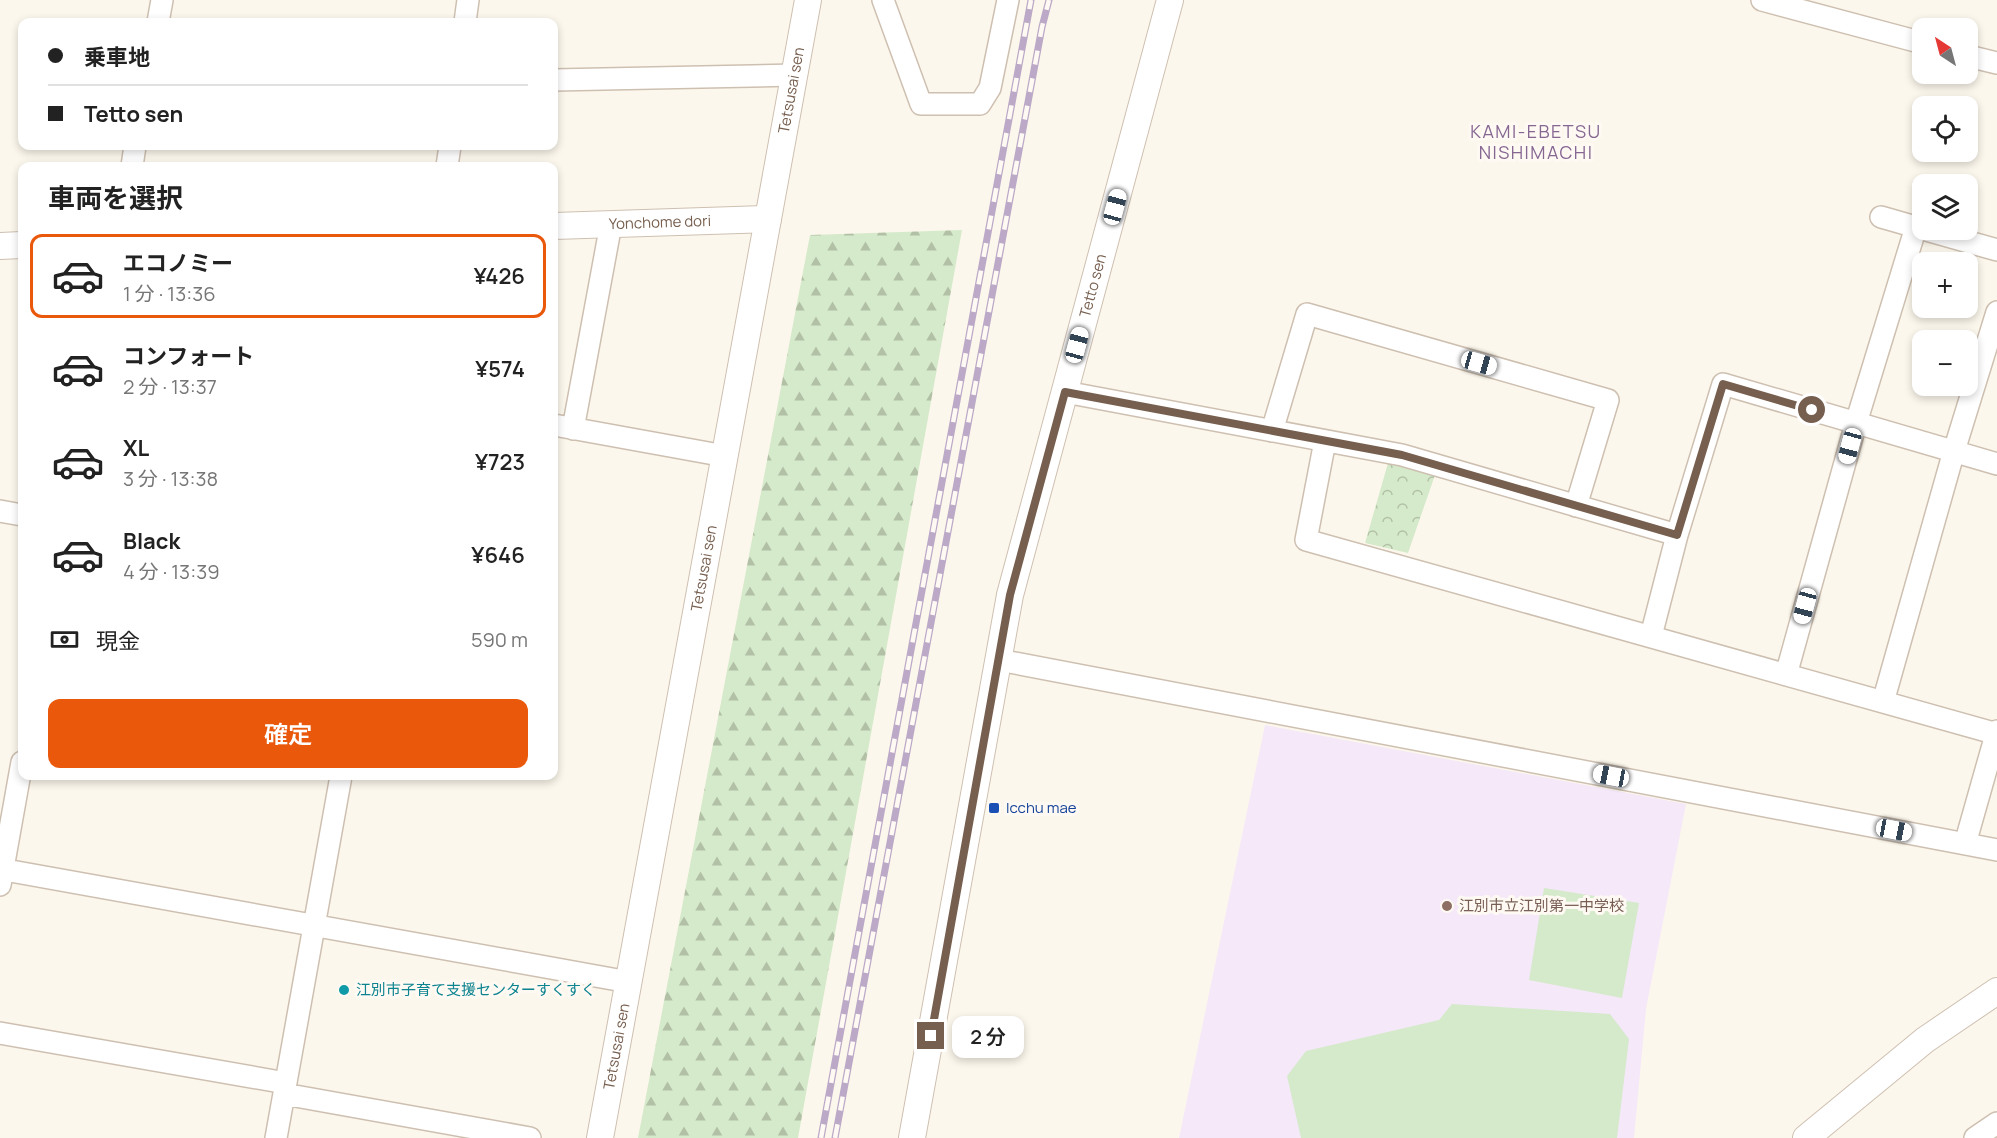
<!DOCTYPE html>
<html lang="ja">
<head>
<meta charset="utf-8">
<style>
	:root { --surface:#fff; --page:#f6f6f6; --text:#222; --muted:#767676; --line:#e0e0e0; --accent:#ea580c }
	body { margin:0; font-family:Manrope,"Noto Sans JP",sans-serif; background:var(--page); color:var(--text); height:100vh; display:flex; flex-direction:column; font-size:22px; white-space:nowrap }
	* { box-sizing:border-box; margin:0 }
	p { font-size:20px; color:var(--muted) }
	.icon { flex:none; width:33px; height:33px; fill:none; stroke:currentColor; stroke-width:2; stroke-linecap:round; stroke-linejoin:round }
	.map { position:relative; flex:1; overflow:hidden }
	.panel { position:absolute; left:18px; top:162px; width:540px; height:618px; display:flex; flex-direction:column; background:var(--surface); border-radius:12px; box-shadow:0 3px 9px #0003 }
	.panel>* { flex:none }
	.hud { position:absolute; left:18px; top:18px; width:540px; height:132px; border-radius:12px; box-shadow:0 3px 9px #0003; display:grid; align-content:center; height:132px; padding:0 30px; background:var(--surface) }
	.needle { width:39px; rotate:324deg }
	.buttons { position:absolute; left:1912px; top:18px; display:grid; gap:12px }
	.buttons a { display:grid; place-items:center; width:66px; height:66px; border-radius:12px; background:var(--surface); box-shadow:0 3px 9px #0003; font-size:30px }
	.end { position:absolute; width:27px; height:27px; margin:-14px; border:8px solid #775f4f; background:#fff; box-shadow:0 0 0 3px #fff }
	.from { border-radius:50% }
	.bubble { position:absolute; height:42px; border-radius:12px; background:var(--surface); box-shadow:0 3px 9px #0003; font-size:20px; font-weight:600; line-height:42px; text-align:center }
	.car { position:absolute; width:18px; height:36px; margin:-18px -9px; border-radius:8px; box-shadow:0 0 4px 2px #0007; background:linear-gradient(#fff 24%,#345 0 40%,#fff 0 76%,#345 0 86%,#fff 0) }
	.hud b { display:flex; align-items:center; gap:21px; height:57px; font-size:22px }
	.hud b+b { border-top:2px solid var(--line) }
	.hud i { width:15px; height:15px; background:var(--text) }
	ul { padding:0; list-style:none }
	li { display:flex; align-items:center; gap:18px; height:84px; margin:0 12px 9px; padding:0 18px; border:3px solid transparent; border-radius:12px }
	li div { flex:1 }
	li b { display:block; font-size:22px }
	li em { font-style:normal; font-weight:600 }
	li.active { border-color:var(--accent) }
	li>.icon { width:54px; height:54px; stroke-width:1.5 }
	h2 { padding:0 30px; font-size:27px; line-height:72px }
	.pay { display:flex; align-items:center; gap:15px; height:66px; padding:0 30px; font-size:22px }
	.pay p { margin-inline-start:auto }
	.action { display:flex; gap:12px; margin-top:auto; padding:12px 30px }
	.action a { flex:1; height:69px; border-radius:12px; background:var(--accent); color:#fff; font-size:24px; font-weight:600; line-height:69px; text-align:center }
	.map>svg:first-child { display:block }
</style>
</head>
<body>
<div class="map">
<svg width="1997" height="1138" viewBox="0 0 1997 1138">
	<defs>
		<pattern id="forest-firs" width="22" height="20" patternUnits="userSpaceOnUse" patternTransform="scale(1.5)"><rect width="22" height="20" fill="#d5eaca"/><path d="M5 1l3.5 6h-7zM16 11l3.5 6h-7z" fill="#b2c1a6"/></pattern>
		<pattern id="park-crowns" width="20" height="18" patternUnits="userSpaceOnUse" patternTransform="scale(1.5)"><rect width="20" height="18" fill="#d5eaca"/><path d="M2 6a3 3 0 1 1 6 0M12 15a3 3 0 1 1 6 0" fill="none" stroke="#b2c1a6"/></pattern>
	</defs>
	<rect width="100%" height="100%" fill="#fcf7ec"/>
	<!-- education -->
	<path fill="#f4e8f9" d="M 1265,725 L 1686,804 L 1646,1009 L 1634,1138 L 1179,1138 Z"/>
	<!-- forest -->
	<path fill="url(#forest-firs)" d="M 962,230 L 798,1138 L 638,1138 L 810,235 Z"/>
	<!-- park -->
	<path fill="url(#park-crowns)" d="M 1388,463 L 1435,475 L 1408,553 L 1365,543 Z"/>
	<!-- pitch -->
	<path fill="#d5eaca" d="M 1544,888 L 1639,903 L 1622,998 L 1529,980 Z
		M 1452,1004 L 1610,1014 L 1629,1039 L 1617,1138 L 1301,1138 L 1287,1076 L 1306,1051 L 1439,1020 Z"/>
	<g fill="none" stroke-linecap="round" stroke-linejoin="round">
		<defs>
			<path id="minor" d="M 883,0 L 921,104 L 980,104 L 990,88 L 1008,0
				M 1762,0 L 1923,43
				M 158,22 L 162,0
				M 465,22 L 468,0
				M 1968,56 L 1997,63
				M 554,80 L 795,75
				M 132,166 L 135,146
				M 447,166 L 450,146
				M 1881,217 L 1923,229
				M 1926,230 L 1997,250
				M 1065,392 L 1402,455 L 1677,535
				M 554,425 L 725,456
				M 573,429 L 611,224
				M 1272,431 L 1307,314 L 1608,400 L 1576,506
				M 1325,441 L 1306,540 L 1997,734
				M 0,511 L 22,515
				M 1651,636 L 1677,535 L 1723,384 L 1997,464
				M 999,660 L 1997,850
				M 1786,675 L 1856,423 L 1916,227
				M 1883,702 L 1954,451 L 1997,312
				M 1965,844 L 1997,731
				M 0,869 L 629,982
				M 0,885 L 22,762
				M 0,1033 L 286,1083
				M 284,1094 L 530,1138
				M 276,1138 L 341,776
				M 1975,1138 L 1997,1123"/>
			<g id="tertiary">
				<path id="s1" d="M 554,226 L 768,219"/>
				<path d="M 0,246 L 22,245"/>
				<path id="s2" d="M 600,1138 L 808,0"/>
				<path id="s3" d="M 912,1138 L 1010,595 L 1170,0"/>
				<path d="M 1806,1138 L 1925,1040 L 1997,991"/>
			</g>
		</defs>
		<!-- minor casing -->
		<use href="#minor" stroke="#cec0b1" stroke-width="24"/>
		<!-- tertiary casing -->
		<use href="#tertiary" stroke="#cec0b1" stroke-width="28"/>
		<!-- minor -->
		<use href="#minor" stroke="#fff" stroke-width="21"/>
		<!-- tertiary -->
		<use href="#tertiary" stroke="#fff" stroke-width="26"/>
		<defs>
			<path id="rail" d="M 821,1138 L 1031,0
				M 835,1138 L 1042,27 L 1049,0"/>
		</defs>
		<!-- rail casing -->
		<use href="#rail" stroke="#bba9c7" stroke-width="7"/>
		<!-- rail -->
		<use href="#rail" stroke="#fefaf3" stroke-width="4.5" stroke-dasharray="14" stroke-linecap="butt"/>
	</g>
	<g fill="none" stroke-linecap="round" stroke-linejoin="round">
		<!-- route -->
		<path stroke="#775f4f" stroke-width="8" d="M 931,1036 L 1010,595 L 1065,392 L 1402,455 L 1677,535 L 1723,384 L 1812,410"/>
	</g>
	<!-- markers -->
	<rect fill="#1a4fb4" stroke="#fefaf3" stroke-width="2" x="988" y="802" width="12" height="12" rx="3"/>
	<circle fill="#8d6e63" stroke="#fefaf3" stroke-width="2" cx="1447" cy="906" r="6"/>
	<circle fill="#0f9aa8" stroke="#fefaf3" stroke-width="2" cx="344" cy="990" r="6"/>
	<g text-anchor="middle" stroke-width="6" stroke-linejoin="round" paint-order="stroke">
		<!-- street labels -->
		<g font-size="15" fill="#775f4f" stroke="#fefaf3">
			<text dy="5" stroke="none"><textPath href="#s2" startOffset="1065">Tetsusai sen</textPath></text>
			<text dy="5" stroke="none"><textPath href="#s1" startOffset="106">Yonchome dori</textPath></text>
			<text dy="5" stroke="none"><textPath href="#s3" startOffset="872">Tetto sen</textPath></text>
			<text dy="5" stroke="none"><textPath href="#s2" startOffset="579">Tetsusai sen</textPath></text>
			<text dy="5" stroke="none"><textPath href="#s2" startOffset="93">Tetsusai sen</textPath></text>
		</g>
		<!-- transit labels -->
		<g font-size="15" fill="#164399" stroke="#fefaf3" text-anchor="start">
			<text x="1006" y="813">Icchu mae</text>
		</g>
		<!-- education labels -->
		<g font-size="15" fill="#785e54" stroke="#fefaf3" text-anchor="start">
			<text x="1459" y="911">江別市立江別第一中学校</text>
		</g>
		<!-- culture labels -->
		<g font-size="15" fill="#0d838f" stroke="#fefaf3" text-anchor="start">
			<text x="356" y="995">江別市子育て支援センターすくすく</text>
		</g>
		<!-- quarter labels -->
		<g font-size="18" letter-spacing="1.5" fill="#866792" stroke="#fefaf3">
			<text x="1536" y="138">KAMI-EBETSU<tspan x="1536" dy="21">NISHIMACHI</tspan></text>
		</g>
	</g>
</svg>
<div class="buttons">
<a><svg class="needle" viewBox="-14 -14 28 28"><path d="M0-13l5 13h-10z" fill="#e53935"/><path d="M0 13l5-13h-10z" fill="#767676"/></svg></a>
<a><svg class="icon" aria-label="locate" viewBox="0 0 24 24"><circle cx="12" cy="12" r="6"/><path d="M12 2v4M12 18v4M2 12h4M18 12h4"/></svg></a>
<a><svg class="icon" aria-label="layers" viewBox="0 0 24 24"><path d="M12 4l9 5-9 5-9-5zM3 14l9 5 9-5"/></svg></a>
<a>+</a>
<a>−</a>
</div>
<i class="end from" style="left:1812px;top:410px"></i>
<i class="end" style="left:931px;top:1036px"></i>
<div class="bubble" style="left:952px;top:1016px;width:72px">2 分</div>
<i class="car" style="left:1115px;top:207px;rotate:15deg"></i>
<i class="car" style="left:1077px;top:345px;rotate:15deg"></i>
<i class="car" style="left:1479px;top:363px;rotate:106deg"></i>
<i class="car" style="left:1850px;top:446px;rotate:195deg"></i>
<i class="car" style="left:1805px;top:606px;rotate:195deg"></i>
<i class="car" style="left:1611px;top:776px;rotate:281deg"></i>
<i class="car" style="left:1894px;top:830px;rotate:101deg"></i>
<div class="hud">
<b><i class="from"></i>乗車地</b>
<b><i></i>Tetto sen</b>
</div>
<section class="panel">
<h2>車両を選択</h2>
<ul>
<li class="active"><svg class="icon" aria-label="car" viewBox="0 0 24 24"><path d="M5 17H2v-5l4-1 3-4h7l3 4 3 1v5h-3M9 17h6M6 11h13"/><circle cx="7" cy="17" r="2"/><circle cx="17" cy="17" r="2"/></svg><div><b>エコノミー</b><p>1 分 · 13:36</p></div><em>¥426</em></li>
<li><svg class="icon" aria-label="car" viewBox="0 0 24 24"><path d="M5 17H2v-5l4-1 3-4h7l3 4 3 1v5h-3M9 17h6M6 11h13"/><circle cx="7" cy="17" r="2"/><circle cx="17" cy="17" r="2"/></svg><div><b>コンフォート</b><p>2 分 · 13:37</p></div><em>¥574</em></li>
<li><svg class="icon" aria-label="car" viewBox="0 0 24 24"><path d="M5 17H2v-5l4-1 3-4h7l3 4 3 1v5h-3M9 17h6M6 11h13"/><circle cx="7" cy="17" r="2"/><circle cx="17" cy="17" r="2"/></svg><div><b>XL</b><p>3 分 · 13:38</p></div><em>¥723</em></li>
<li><svg class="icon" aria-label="car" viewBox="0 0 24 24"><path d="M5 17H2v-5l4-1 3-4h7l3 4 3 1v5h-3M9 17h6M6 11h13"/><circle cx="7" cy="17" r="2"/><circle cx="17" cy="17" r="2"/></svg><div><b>Black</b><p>4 分 · 13:39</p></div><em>¥646</em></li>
</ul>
<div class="pay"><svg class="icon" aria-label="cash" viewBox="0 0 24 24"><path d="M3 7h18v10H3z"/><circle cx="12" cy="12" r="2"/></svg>現金<p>590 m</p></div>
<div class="action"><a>確定</a></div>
</section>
</div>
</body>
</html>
